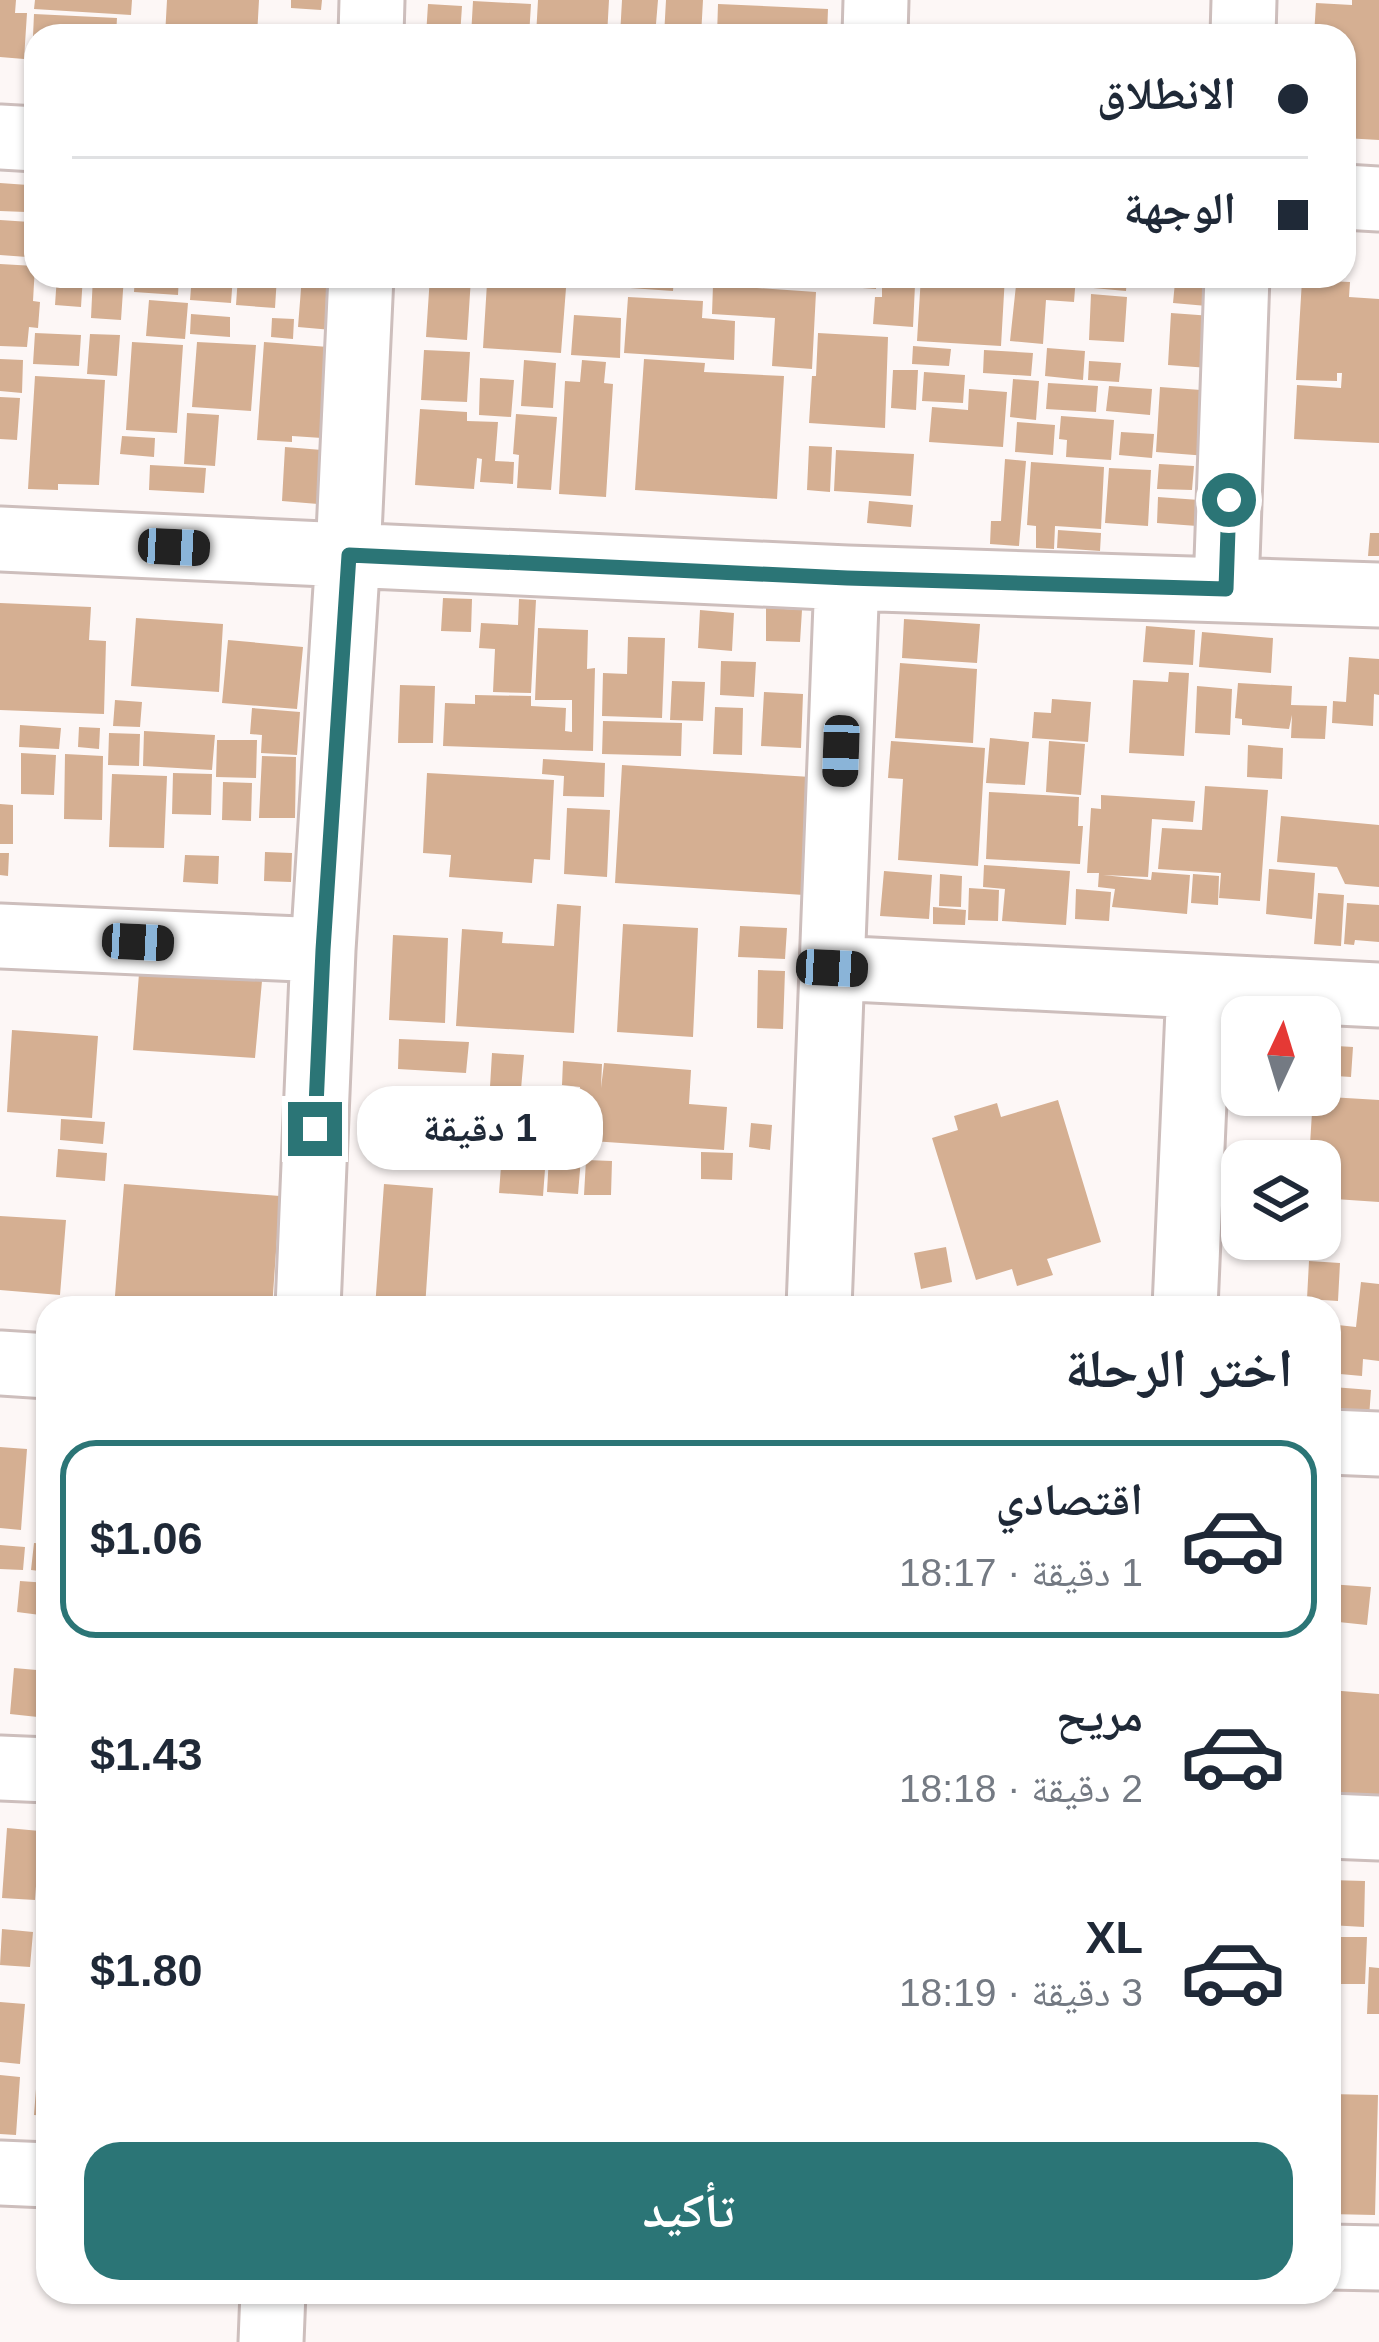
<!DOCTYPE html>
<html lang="ar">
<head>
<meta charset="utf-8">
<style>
	:root { --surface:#fff; --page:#f2f2f3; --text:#1f2937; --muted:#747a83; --line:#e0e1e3; --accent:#2b7576 }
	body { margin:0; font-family:Helvetica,"Noto Naskh Arabic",sans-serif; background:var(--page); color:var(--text); direction:rtl; height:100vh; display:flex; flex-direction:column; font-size:45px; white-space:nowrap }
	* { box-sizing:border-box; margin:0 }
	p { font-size:39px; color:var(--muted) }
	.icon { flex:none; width:66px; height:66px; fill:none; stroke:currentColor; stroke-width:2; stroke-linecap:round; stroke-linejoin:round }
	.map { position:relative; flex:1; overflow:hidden; direction:ltr }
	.details { position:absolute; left:36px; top:1296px; width:1305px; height:1008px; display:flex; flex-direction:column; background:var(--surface); border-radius:36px; box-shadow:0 3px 9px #0004; direction:rtl }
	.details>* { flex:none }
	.banner { position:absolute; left:24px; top:24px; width:1332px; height:264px; border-radius:36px; box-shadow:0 3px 9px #0004; direction:rtl; display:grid; align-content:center; height:264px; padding:0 48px; background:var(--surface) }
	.needle { width:78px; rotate:4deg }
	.tools { position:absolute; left:1221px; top:996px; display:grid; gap:24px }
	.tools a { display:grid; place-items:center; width:120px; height:120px; border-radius:24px; background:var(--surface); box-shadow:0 3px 9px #0004; font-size:60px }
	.end { position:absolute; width:54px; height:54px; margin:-27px; border:15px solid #2b7576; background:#fff; box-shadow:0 0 0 6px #fff }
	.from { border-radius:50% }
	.bubble { position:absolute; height:84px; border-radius:36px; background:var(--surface); box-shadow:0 3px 9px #0004; font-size:39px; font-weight:700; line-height:84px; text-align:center; direction:rtl }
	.car { position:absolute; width:36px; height:72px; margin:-36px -18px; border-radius:15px; box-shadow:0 0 9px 3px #0007; background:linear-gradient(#222 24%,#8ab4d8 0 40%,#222 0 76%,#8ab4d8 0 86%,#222 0) }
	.banner b { display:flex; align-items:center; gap:42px; height:114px; font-size:45px }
	.banner b+b { border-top:3px solid var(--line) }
	.banner i { width:30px; height:30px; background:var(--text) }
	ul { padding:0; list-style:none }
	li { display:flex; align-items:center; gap:36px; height:198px; margin:0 24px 18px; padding:0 24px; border:6px solid transparent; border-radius:36px }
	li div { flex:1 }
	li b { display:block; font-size:45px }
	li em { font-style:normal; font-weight:700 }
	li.on { border-color:var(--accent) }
	li>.icon { width:108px; height:108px; stroke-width:1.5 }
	h2 { padding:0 48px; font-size:54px; line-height:144px }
	.action { display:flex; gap:24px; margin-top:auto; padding:24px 48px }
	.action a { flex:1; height:138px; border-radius:36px; background:var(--accent); color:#fff; font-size:48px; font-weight:700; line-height:138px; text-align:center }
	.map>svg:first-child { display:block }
</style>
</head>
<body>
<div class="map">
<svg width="1379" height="2342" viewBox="0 0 1379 2342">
	<rect width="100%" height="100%" fill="#fdf7f6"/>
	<!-- building -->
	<path fill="#d5af92" d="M 0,0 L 16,0 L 15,13 L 27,13 L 24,59 L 0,57 Z
		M 35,0 L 132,0 L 131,15 L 34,9 Z
		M 167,0 L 259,0 L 257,36 L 165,36 Z
		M 291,0 L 322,0 L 321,10 L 291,8 Z
		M 538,0 L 609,0 L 607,36 L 536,36 Z
		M 622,0 L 658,0 L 655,36 L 620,36 Z
		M 666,0 L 703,0 L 701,36 L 664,36 Z
		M 1352,0 L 1379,0 L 1379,140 L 1344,138 L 1344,36 L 1314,36 L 1316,3 L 1352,5 Z
		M 473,1 L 531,4 L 529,36 L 471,36 Z
		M 428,4 L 462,6 L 460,36 L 426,36 Z
		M 718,4 L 828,9 L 827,36 L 717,36 Z
		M 34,14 L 117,18 L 116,36 L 33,36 Z
		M 32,42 L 36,42 L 36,80 L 30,80 Z
		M 0,183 L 28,185 L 26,212 L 0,211 Z
		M 0,220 L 30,222 L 27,257 L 0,255 Z
		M 0,264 L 35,266 L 33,301 L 40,302 L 38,328 L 29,327 L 27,347 L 0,346 Z
		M 57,276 L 83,276 L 81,307 L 55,305 Z
		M 93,276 L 124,276 L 121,320 L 91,318 Z
		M 135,276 L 179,276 L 178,295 L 134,292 Z
		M 192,276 L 233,276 L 231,303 L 190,300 Z
		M 238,276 L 277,276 L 275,308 L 236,305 Z
		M 302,276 L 335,276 L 332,330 L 298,327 Z
		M 430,276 L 471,278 L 467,340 L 426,337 Z
		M 519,276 L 553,276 L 552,282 L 519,279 Z
		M 617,276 L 674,276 L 673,291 L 616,287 Z
		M 708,276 L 792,276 L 792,284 L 708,280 Z
		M 800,276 L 825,276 L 824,287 L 799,285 Z
		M 835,276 L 876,276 L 876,289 L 835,286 Z
		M 921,276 L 1005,276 L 1001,346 L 917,341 Z
		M 1017,276 L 1076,276 L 1074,302 L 1046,300 L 1043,344 L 1010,341 Z
		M 1082,276 L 1127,276 L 1126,291 L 1082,287 Z
		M 1302,280 L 1350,282 L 1349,297 L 1379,299 L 1379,443 L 1294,439 L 1297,385 L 1341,388 L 1342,373 L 1337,373 L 1337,381 L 1296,380 Z
		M 1175,282 L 1208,284 L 1207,306 L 1173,303 Z
		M 487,283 L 566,288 L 561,353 L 483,348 Z
		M 882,283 L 915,285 L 913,327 L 873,324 L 875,297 L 882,297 Z
		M 713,285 L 816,292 L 812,369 L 772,366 L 775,318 L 712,314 Z
		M 1091,294 L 1127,297 L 1124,342 L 1089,340 Z
		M 628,297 L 703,301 L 702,318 L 735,321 L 734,360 L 624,353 Z
		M 149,300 L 188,303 L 185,339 L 146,336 Z
		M 1171,313 L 1212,316 L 1209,368 L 1168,365 Z
		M 191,314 L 230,317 L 230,337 L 190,334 Z
		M 574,315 L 621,318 L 620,358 L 571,355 Z
		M 272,318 L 294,319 L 293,339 L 271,337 Z
		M 35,333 L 81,335 L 79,366 L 33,364 Z
		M 818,333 L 888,337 L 885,428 L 809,423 L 812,376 L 816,376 Z
		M 90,334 L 120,335 L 117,376 L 87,374 Z
		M 132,342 L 183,345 L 177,433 L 126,430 Z
		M 197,342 L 256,345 L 251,411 L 192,407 Z
		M 264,342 L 328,347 L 322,438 L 292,436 L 292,442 L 257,440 Z
		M 913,346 L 951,349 L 949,366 L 912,364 Z
		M 1047,348 L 1085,351 L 1083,380 L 1045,376 Z
		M 424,350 L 470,352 L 467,402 L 421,400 Z
		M 984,350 L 1033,353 L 1031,376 L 983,373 Z
		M 0,359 L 23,360 L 22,393 L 0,391 Z
		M 644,359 L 705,363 L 704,372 L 784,376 L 777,499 L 635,490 Z
		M 524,360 L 556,363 L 553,408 L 521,406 Z
		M 582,360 L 606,362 L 604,383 L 613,384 L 606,497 L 559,494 L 565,381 L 580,382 Z
		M 1089,361 L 1121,363 L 1119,382 L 1088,380 Z
		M 893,370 L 918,370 L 916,410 L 891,408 Z
		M 924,372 L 965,375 L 963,403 L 922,401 Z
		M 35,376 L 105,380 L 99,485 L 58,484 L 58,490 L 28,489 Z
		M 1202,377 L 1220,457 L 1156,452 L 1160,387 L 1201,390 Z
		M 480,378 L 514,380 L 511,417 L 479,415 Z
		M 1013,379 L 1039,381 L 1036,420 L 1010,417 Z
		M 1048,383 L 1098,386 L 1096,412 L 1046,409 Z
		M 1109,386 L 1152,389 L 1150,415 L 1106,411 Z
		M 969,389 L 1007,392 L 1003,447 L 929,442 L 932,407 L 968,410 Z
		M 0,397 L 20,398 L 17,440 L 0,439 Z
		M 420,409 L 467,412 L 467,421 L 498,422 L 495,461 L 514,462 L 513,484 L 480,482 L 482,459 L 477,458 L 474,489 L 415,485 Z
		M 187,413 L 219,415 L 215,466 L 184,464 Z
		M 516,414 L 557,417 L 551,490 L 517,488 L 519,455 L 513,454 Z
		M 1061,416 L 1114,420 L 1111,460 L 1066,457 L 1067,440 L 1059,439 Z
		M 1017,422 L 1055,425 L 1053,455 L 1015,452 Z
		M 1121,432 L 1154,434 L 1152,458 L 1119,455 Z
		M 122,436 L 155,438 L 154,457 L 120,454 Z
		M 809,446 L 832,447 L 830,492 L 807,490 Z
		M 285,447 L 322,450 L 318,504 L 282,501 Z
		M 836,450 L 914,454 L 911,496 L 834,491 Z
		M 1005,459 L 1026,461 L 1019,546 L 990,544 L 991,521 L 1001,521 Z
		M 1031,462 L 1104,467 L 1101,529 L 1055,526 L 1054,549 L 1036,548 L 1036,526 L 1027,525 Z
		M 1159,464 L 1194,466 L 1192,490 L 1157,489 Z
		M 150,465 L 206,468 L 204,493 L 149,490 Z
		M 1109,468 L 1151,470 L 1148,526 L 1105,523 Z
		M 1158,497 L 1199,500 L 1197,526 L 1157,523 Z
		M 869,501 L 913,505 L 911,527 L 867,523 Z
		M 1058,530 L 1101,533 L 1100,551 L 1057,548 Z
		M 1370,533 L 1379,533 L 1379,556 L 1368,556 Z
		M 443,598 L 472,599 L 471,632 L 441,631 Z
		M 519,599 L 536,600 L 531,693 L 493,692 L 495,649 L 479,648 L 481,623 L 518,625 Z
		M 0,603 L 91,607 L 89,640 L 106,641 L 104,714 L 0,710 Z
		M 766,608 L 802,610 L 800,642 L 766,641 Z
		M 700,610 L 734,613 L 732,651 L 698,648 Z
		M 136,618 L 223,624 L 219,692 L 131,686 Z
		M 904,619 L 980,624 L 977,663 L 902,658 Z
		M 1146,626 L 1195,630 L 1193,665 L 1143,662 Z
		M 538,628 L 588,630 L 587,669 L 595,668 L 593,751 L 443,746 L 445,703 L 475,704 L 475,695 L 531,696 L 531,706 L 566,708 L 565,731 L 572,732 L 572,700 L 535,700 Z
		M 1202,632 L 1273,638 L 1271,673 L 1199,667 Z
		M 628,637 L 665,638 L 662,718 L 602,716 L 603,673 L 627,674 Z
		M 228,640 L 303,647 L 297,709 L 222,703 Z
		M 1349,657 L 1379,659 L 1379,695 L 1374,694 L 1373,726 L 1332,723 L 1333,701 L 1346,702 Z
		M 721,661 L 756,662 L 754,697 L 720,695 Z
		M 900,663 L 977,669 L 973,743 L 895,738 Z
		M 1169,672 L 1189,673 L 1184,756 L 1129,753 L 1133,680 L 1168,682 Z
		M 672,681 L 705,682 L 703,721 L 670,720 Z
		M 1238,683 L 1292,686 L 1291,705 L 1327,706 L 1325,739 L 1291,738 L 1292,715 L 1289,729 L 1242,725 L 1242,719 L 1235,718 Z
		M 400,685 L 435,686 L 433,743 L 398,743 Z
		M 1197,686 L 1232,689 L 1230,735 L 1195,733 Z
		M 764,692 L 803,694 L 801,748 L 761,746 Z
		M 1052,699 L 1091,702 L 1088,742 L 1032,738 L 1034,712 L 1051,713 Z
		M 115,700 L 142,702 L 140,727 L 113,726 Z
		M 715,707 L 743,708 L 742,755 L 713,754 Z
		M 252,708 L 300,712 L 297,755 L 261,753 L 262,735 L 250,734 Z
		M 603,721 L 682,723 L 681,756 L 602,754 Z
		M 20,725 L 61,728 L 59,749 L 19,747 Z
		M 79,727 L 100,728 L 99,749 L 78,747 Z
		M 144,731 L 215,735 L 212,770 L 143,766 Z
		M 109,733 L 140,734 L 139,766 L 108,765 Z
		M 990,738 L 1029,742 L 1025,785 L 986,783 Z
		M 217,740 L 257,740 L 256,778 L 216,777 Z
		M 891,741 L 985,748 L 978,866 L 898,860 L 903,779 L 888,778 Z
		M 1049,741 L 1085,744 L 1081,795 L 1046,792 Z
		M 1248,745 L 1283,748 L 1282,779 L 1247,777 Z
		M 21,753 L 56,755 L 54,795 L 21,794 Z
		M 65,754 L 103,756 L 102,820 L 64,819 Z
		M 262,756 L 296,757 L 295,818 L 259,818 Z
		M 543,759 L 605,763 L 604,797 L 563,796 L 564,776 L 542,774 Z
		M 622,765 L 811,777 L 804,895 L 615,883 Z
		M 173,773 L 212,774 L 211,815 L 172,814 Z
		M 427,773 L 554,780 L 550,860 L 534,859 L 532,883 L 449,877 L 451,855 L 423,853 Z
		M 112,774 L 167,776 L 164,848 L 109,847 Z
		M 223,782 L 252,783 L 251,821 L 222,820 Z
		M 1205,786 L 1268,790 L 1260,901 L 1219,898 L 1221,873 L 1158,869 L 1162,828 L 1202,830 Z
		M 989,792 L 1079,797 L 1078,826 L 1083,826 L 1080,864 L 986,859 Z
		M 1101,795 L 1195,801 L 1193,822 L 1152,819 L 1148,877 L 1103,875 L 1151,880 L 1152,872 L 1190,875 L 1187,914 L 1112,907 L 1115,889 L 1098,887 L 1099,873 L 1087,873 L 1091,808 L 1101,809 Z
		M 0,804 L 13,805 L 13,844 L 0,844 Z
		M 567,808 L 610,810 L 607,877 L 564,874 Z
		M 1281,816 L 1379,825 L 1379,887 L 1345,884 L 1337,867 L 1277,862 Z
		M 265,852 L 292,853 L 291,882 L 264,881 Z
		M 0,853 L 9,853 L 8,876 L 0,875 Z
		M 185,855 L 219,856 L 218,884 L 183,882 Z
		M 984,865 L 1070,871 L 1066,925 L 1002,921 L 1005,889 L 983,887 Z
		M 1269,869 L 1315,873 L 1312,919 L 1266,914 Z
		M 884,871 L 932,875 L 929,919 L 880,916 Z
		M 940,874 L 962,876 L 961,907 L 939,906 Z
		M 1193,874 L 1219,876 L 1218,905 L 1191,903 Z
		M 969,888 L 999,890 L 998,921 L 968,920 Z
		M 1076,889 L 1111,892 L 1109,921 L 1075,919 Z
		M 1318,893 L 1344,895 L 1341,946 L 1314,944 Z
		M 1347,903 L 1379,905 L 1379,942 L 1355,940 L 1354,945 L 1344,944 Z
		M 557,904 L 581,906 L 574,1033 L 456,1026 L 462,929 L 503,932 L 502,943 L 554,946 Z
		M 933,907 L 966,910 L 965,925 L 933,924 Z
		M 623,924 L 698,928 L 693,1037 L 617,1032 Z
		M 740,926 L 787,928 L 785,959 L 738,957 Z
		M 393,935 L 448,938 L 445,1023 L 389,1020 Z
		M 140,961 L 183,975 L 262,981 L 255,1058 L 133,1050 Z
		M 758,970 L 785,971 L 783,1029 L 757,1028 Z
		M 12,1030 L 98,1036 L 92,1118 L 7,1112 Z
		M 399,1039 L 469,1042 L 466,1073 L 398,1069 Z
		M 1320,1045 L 1353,1047 L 1351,1077 L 1320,1075 Z
		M 492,1053 L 524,1055 L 521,1089 L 490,1087 Z
		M 563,1061 L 602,1064 L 601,1088 L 604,1063 L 691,1070 L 689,1104 L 727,1107 L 724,1150 L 577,1140 L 580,1087 L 562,1085 Z
		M 531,1094 L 566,1097 L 563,1131 L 528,1127 Z
		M 1262,1095 L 1296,1095 L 1294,1114 L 1266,1110 L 1261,1103 Z
		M 1313,1096 L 1379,1100 L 1379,1202 L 1320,1198 L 1320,1161 L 1309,1161 Z
		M 1058,1100 L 1101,1242 L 1047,1259 L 1053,1275 L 1017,1286 L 1012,1269 L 976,1280 L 932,1138 L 958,1130 L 954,1116 L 997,1103 L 1001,1117 Z
		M 61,1119 L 105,1122 L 103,1144 L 60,1140 Z
		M 751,1123 L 772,1125 L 770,1150 L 749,1147 Z
		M 58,1149 L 107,1153 L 105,1181 L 56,1177 Z
		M 1260,1149 L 1291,1151 L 1291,1161 L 1259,1161 Z
		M 701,1152 L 733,1153 L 732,1180 L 701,1179 Z
		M 502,1153 L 546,1156 L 543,1196 L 499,1193 Z
		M 549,1156 L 581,1158 L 578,1194 L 547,1192 Z
		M 586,1160 L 612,1161 L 611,1195 L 584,1195 Z
		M 124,1184 L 280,1196 L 272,1308 L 114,1308 Z
		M 384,1184 L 433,1188 L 425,1308 L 375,1308 Z
		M 0,1216 L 66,1220 L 60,1295 L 0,1290 Z
		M 946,1247 L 952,1282 L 921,1289 L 914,1253 Z
		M 1309,1261 L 1340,1263 L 1338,1301 L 1307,1299 Z
		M 1361,1282 L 1379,1284 L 1379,1361 L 1363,1359 L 1362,1376 L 1329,1373 L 1329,1324 L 1356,1327 Z
		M 1333,1387 L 1371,1390 L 1368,1431 L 1330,1429 Z
		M 0,1447 L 27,1449 L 21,1530 L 0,1528 Z
		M 34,1543 L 48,1544 L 48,1572 L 31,1570 Z
		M 0,1545 L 25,1547 L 23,1570 L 0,1569 Z
		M 20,1581 L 48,1583 L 48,1616 L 17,1612 Z
		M 1329,1584 L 1371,1587 L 1367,1625 L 1329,1621 Z
		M 14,1668 L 48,1671 L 47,1718 L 10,1714 Z
		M 1329,1690 L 1379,1694 L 1379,1817 L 1329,1813 Z
		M 7,1828 L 40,1831 L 35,1900 L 2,1898 Z
		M 43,1872 L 48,1873 L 48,1925 L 40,1924 Z
		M 1329,1880 L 1365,1881 L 1364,1927 L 1329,1925 Z
		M 2,1929 L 33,1932 L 30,1967 L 0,1965 Z
		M 1329,1937 L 1367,1937 L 1365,1984 L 1329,1984 Z
		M 41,1938 L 48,1938 L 48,1966 L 39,1966 Z
		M 1369,1967 L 1379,1968 L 1379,2014 L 1367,2014 Z
		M 45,1973 L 48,1973 L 48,2116 L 34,2115 Z
		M 0,2002 L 25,2004 L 20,2064 L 0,2062 Z
		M 0,2075 L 20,2077 L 16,2135 L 0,2134 Z
		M 1329,2094 L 1378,2095 L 1375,2215 L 1329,2214 Z"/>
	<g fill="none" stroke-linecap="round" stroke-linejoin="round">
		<defs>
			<path id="minor" d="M 371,36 L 372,0
				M 875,36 L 876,0
				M 1243,36 L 1244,0
				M 0,137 L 36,139
				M 1344,197 L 1379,199
				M 0,539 L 847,578 L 1379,595
				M 1226,589 L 1237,276
				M 0,936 L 323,950
				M 832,968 L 1379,995
				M 308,1308 L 323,950 L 348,555 L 361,276
				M 819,1308 L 847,578
				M 1185,1308 L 1199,987
				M 0,1363 L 48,1366
				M 1329,1442 L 1379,1444
				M 0,1768 L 48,1770
				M 1329,1826 L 1379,1828
				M 0,2173 L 48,2175
				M 1329,2257 L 1379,2258
				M 271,2342 L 273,2292"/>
		</defs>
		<!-- minor casing -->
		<use href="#minor" stroke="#cdbebc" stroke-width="69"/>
		<!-- minor -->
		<use href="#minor" stroke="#fff" stroke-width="63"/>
	</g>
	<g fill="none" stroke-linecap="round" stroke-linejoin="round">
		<!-- route -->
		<path stroke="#2b7576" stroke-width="15" d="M 315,1129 L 323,950 L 349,555 L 847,578 L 1226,589 L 1229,500"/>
	</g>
</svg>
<div class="tools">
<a><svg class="needle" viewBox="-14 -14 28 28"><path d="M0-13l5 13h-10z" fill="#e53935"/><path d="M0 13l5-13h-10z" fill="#747a83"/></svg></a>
<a><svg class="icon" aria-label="layers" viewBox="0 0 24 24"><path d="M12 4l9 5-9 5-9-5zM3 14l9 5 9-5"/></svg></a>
</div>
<i class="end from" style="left:1229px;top:500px"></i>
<i class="end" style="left:315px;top:1129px"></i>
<div class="bubble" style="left:357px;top:1086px;width:246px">1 دقيقة</div>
<i class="car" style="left:174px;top:547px;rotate:93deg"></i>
<i class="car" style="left:841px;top:751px;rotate:182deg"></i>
<i class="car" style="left:138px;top:942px;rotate:93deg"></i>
<i class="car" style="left:832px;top:968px;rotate:93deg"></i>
<div class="banner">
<b><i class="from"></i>الانطلاق</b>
<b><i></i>الوجهة</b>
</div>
<section class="details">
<h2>اختر الرحلة</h2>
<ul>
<li class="on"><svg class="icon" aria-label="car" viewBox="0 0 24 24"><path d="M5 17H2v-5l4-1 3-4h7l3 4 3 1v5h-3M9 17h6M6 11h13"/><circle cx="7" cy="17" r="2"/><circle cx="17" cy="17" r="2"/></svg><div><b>اقتصادي</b><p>1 دقيقة · 18:17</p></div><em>$1.06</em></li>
<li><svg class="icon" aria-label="car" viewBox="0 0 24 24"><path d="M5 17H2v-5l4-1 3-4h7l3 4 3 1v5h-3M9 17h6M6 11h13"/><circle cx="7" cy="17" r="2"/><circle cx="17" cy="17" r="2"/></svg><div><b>مريح</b><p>2 دقيقة · 18:18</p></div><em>$1.43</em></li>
<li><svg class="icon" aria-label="car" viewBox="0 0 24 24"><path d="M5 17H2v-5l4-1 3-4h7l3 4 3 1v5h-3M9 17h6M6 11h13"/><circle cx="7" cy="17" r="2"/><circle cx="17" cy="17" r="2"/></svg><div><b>XL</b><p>3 دقيقة · 18:19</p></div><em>$1.80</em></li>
</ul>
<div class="action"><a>تأكيد</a></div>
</section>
</div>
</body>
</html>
